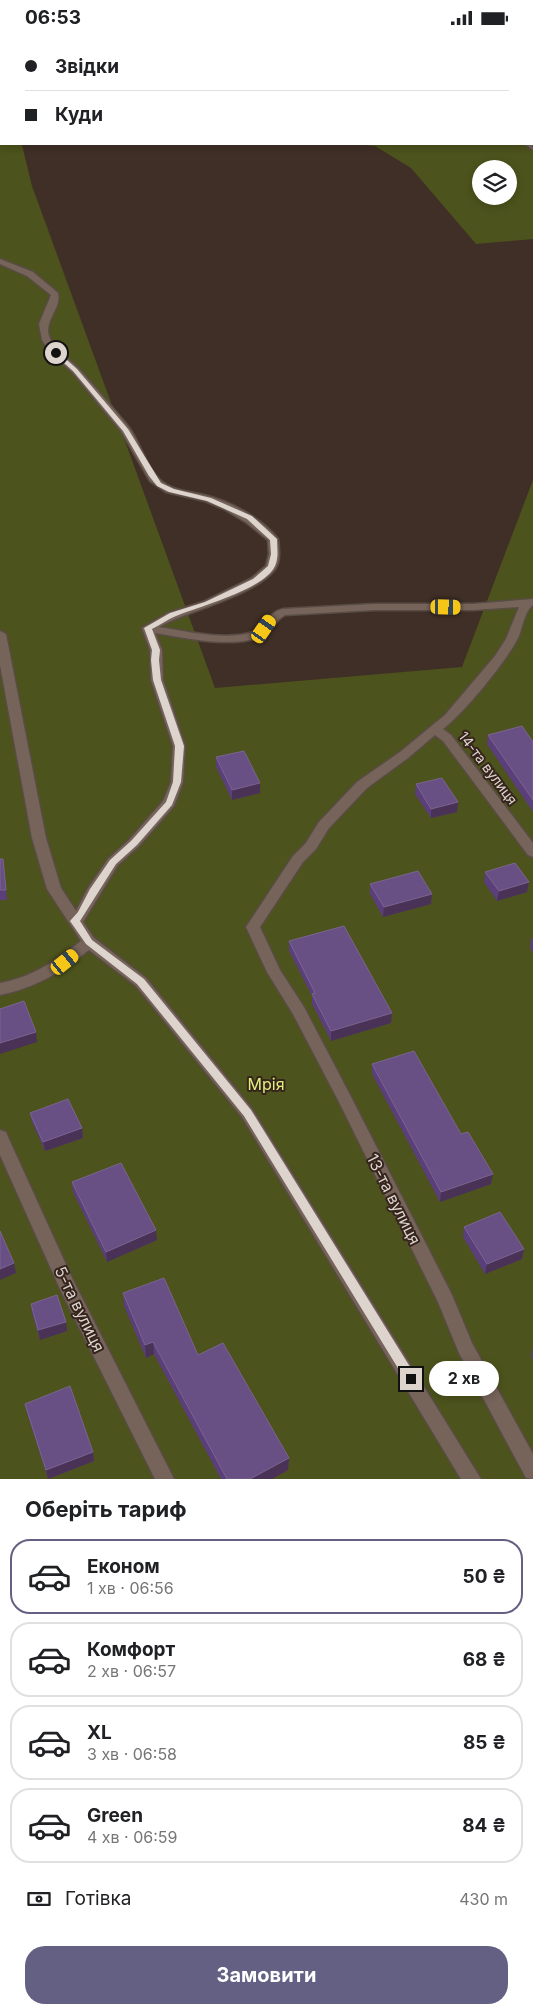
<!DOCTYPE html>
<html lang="uk">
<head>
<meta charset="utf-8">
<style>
	:root { --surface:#fff; --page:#f6f6f6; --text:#202124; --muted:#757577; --line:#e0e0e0; --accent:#646083 }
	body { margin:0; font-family:Inter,sans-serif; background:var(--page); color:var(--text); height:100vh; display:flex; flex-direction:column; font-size:19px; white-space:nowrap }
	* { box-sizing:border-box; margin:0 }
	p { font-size:16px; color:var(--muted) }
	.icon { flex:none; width:28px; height:28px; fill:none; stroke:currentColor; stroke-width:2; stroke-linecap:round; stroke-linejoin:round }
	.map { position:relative; height:1444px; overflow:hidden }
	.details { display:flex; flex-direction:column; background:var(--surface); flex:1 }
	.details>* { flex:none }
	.banner { position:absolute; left:0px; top:0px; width:534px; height:110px; box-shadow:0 2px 8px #0003; display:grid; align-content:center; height:110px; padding:0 25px; background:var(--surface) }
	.fabs { position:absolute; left:472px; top:125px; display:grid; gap:10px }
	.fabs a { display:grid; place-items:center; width:45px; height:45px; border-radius:50%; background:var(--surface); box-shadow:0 2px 8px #0003; font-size:25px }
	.end { position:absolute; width:22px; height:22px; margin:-11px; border:6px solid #ded4ce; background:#111; box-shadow:0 0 0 2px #111 }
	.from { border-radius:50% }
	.bubble { position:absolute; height:35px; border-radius:18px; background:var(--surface); box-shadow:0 2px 8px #0003; font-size:16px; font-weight:700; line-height:35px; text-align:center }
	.car { position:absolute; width:15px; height:30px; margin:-15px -8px; border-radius:6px; box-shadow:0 0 4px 1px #0007; background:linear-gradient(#f5c518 24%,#345 0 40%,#f5c518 0 76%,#345 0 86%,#f5c518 0) }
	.banner b { display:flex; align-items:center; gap:18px; height:48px; font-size:19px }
	.banner b+b { border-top:1px solid var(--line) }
	.banner i { width:12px; height:12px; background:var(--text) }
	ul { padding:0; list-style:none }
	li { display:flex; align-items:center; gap:15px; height:75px; margin:0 10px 8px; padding:0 15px; border:2px solid var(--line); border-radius:20px }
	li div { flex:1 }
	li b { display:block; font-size:19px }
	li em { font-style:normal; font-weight:700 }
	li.active { border-color:var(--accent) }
	li>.icon { width:45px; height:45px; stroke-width:1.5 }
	h2 { padding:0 25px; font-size:22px; line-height:60px }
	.pay { display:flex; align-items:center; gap:12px; height:55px; padding:0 25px; font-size:19px }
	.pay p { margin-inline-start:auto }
	.cta { display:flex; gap:10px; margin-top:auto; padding:10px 25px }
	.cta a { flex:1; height:58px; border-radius:20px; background:var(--accent); color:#fff; font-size:20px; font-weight:700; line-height:58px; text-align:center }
	.status { display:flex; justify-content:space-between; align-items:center; height:35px; padding:0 25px; background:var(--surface); direction:ltr }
	.status svg { height:14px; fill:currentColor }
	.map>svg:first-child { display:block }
</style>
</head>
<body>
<div class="status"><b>06:53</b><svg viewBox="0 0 49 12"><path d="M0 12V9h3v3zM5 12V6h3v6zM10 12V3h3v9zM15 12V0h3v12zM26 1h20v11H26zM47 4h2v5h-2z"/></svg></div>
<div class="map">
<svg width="533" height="1444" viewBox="0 0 533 1444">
	<rect width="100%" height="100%" fill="#3f2f26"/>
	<!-- green -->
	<path fill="#4d531c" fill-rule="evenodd" d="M 0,0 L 407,1 L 1,1 L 1,109 L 34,109 L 22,110 L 32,151 L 215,653 L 462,632 L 533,445 L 533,1444 L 0,1444 Z
		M 533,95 L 533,204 L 476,209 L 411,133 L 375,111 L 355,109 L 532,109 ZM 481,134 L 509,134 L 509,161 L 481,161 Z"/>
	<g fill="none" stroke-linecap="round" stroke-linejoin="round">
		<defs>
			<path id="street" d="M 0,65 L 1,65 L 1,69 L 0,69 Z
				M 525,109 L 532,109 L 533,115 Z
				M 0,224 L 33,237 L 58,258 C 62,273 44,285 49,301 C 54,316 70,324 80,335 C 96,353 112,372 127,390 C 142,408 146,438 167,450 C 178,456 192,457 204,460 C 230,466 261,483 278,504 C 279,513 281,526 275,534 C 255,561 189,575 159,592 C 185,596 227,606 253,597 C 265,592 267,578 283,574 L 374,569 L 473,569 L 533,564 L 533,570 C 523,578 523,594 517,605 C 504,629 465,677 443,694 L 451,700 L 533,808 L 533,822 L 528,820 L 443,706 L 435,700 L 408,723 L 367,753 L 329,793 L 316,814 L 303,827 L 260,892 L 280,935 L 304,972 L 350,1060 L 452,1260 L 472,1308 L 533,1419 L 533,1444 L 526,1443 L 459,1318 L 438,1267 L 338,1065 L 293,979 L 267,937 L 246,892 L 293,821 L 306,808 L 319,787 L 357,747 L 400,717 L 445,680 L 495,621 L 506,604 L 519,572 L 473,575 L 374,575 L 285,580 C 275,585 272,596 262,601 C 234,614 185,603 155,598 L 162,615 L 163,645 L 185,711 L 183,747 L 174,771 L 139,811 L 118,830 L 83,887 L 94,903 L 146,943 L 252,1074 L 481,1444 L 461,1444 L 242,1082 L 136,951 L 89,915 C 61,937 35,953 0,960 L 0,948 C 32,942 56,926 81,906 L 47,854 L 32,803 L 0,630 L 0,596 L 6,599 L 46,803 L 61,853 L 76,876 L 88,853 L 108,824 L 129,805 L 163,766 L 171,747 L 173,711 L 151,645 L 150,615 L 142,593 L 168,578 L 203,567 L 252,543 L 266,531 L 269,519 L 268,505 L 247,488 L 224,474 L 205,466 L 166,457 L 150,446 L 121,396 L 73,338 L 50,317 L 42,305 L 39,289 L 51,260 L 27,241 L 0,229 Z
				M 0,1095 L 6,1097 L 8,1102 L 73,1245 L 174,1444 L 155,1444 L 60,1254 L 0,1120 Z"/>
		</defs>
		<!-- street casing -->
		<use href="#street" stroke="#594c44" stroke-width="3"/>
		<!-- street -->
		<use href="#street" fill="#76645a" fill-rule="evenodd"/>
	</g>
	<!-- wall -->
	<path fill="#5a3f7b" d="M 488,700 L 533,707 L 533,777 L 487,709 Z
		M 216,722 L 260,758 L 232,765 L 216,732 Z
		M 416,749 L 458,767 L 457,777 L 431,783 L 415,759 Z
		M 0,824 L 3,824 L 7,865 L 0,865 Z
		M 485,837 L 527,857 L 497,866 L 484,847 Z
		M 370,849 L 431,869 L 383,882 L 370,859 Z
		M 531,903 L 533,903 L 533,918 L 530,913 Z
		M 289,906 L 391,988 L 331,1006 L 312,969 L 312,961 L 289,916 Z
		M 372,1029 L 491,1149 L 440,1167 L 372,1039 Z
		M 30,1078 L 82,1093 L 83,1103 L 45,1116 L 32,1087 Z
		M 72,1147 L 157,1205 L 107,1227 L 73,1157 Z
		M 464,1192 L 522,1224 L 485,1239 L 463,1202 Z
		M 123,1258 L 198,1320 L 289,1423 L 288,1435 L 272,1444 L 221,1444 L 154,1319 L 146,1323 L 124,1271 Z
		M 31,1269 L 67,1296 L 40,1305 L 32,1278 Z
		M 533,1313 L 533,1325 L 531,1321 Z
		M 25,1369 L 93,1417 L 94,1426 L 48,1444 L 27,1378 Z"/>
	<!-- shaded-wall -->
	<path fill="#493255" d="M 260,748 L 260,758 L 232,765 L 232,755 Z
		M 458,767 L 457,777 L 431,783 L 431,774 Z
		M 529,847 L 527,857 L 497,866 L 499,856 Z
		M 432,859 L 431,869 L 383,882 L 384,872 Z
		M 392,978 L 391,988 L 331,1006 L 331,996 Z
		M 36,997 L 37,1007 L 0,1019 L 0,1008 Z
		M 82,1093 L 83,1103 L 45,1116 L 43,1107 Z
		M 493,1139 L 491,1149 L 440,1167 L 441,1157 Z
		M 156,1195 L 157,1205 L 107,1227 L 106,1217 Z
		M 524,1214 L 522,1224 L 485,1239 L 487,1229 Z
		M 14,1228 L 16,1238 L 0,1245 L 0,1234 Z
		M 66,1287 L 67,1296 L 40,1305 L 38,1295 Z
		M 153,1307 L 154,1319 L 146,1323 L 145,1310 Z
		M 93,1417 L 94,1426 L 48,1444 L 46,1435 Z
		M 289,1423 L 288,1435 L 272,1444 L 250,1444 Z"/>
	<!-- building -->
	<path fill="#684f84" stroke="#7b6490" d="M 522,691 L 533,707 L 533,765 L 488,700 Z
		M 244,716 L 260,748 L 232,755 L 216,722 Z
		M 442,743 L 458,767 L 431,774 L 416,749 Z
		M 0,824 L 3,824 L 6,855 L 0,855 Z
		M 515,828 L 529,847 L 499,856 L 485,837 Z
		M 418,836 L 432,859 L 384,872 L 370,849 Z
		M 344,891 L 392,978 L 331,996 L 312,959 L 315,958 L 289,906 Z
		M 24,966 L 36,997 L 0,1008 L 0,974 Z
		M 414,1016 L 461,1099 L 468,1097 L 493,1139 L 441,1157 L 372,1029 Z
		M 68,1064 L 82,1093 L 43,1107 L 30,1078 Z
		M 121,1128 L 156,1195 L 106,1217 L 72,1147 Z
		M 500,1177 L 524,1214 L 487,1229 L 464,1192 Z
		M 0,1196 L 14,1228 L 0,1234 Z
		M 164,1243 L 198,1320 L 223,1308 L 289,1423 L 250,1444 L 227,1444 L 153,1307 L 145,1310 L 123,1258 Z
		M 57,1260 L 66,1287 L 38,1295 L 31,1269 Z
		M 70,1351 L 93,1417 L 46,1435 L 25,1369 Z"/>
	<!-- route -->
	<path fill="#ded4ce" d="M 54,317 L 58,317 L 77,334 L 128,394 L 161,448 L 174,454 L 211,463 L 252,481 L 277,504 C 277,513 279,522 275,531 C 265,554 198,572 176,581 C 168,584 160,590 152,594 L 160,615 L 159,625 L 161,645 L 184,711 L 181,747 L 172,770 L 137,810 L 116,829 L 80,886 L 92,905 L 144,944 L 251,1075 L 415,1340 L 416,1344 L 415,1348 L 411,1350 L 407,1348 L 244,1081 L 137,949 L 86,909 L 70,886 L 78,877 L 90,854 L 110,825 L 131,806 L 166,767 L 173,747 L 175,711 L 153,645 L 151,625 L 152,615 L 144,593 L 170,578 L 205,567 L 253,544 L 268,531 L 271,519 L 270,505 L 247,484 L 207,466 L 169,457 L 157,451 L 149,441 L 123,396 L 73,336 L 54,319 Z"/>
	<g text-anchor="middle" stroke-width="4" stroke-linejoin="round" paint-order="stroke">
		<!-- street labels -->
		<g font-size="14" fill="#ded4ce" stroke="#35251d">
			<text transform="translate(488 733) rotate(53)" y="5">14-та вулиця</text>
		</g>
		<!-- near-park labels -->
		<g font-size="16" fill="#e0ee7c" stroke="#35251d">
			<text x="266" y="1055">Мрія</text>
		</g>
		<!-- near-street labels -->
		<g font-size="16" fill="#ded4ce" stroke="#35251d">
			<text transform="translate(394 1164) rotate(63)" y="6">13-та вулиця</text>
			<text transform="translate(80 1274) rotate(64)" y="6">5-та вулиця</text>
		</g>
	</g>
</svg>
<div class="fabs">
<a><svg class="icon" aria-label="layers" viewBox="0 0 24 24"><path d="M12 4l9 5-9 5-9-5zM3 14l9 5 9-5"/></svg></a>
</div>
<i class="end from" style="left:56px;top:318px"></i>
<i class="end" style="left:411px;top:1344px"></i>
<div class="bubble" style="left:429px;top:1326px;width:70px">2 хв</div>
<i class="car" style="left:446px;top:572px;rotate:91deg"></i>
<i class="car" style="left:264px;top:594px;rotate:35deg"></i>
<i class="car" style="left:65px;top:927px;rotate:51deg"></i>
<div class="banner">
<b><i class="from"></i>Звідки</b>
<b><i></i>Куди</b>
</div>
</div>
<section class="details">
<h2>Оберіть тариф</h2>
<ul>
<li class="active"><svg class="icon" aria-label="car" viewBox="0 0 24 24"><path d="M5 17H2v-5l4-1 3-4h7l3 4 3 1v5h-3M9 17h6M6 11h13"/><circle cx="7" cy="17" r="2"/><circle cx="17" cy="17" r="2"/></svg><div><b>Економ</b><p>1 хв · 06:56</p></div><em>50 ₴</em></li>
<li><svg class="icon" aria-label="car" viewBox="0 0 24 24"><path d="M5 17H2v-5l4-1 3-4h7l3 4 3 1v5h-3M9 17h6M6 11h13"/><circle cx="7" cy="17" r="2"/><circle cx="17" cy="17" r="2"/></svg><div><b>Комфорт</b><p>2 хв · 06:57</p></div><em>68 ₴</em></li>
<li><svg class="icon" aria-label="car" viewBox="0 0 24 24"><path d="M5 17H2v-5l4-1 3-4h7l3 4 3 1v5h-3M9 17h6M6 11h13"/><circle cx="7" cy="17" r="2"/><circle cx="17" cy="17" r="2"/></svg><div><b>XL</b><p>3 хв · 06:58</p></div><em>85 ₴</em></li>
<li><svg class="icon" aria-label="car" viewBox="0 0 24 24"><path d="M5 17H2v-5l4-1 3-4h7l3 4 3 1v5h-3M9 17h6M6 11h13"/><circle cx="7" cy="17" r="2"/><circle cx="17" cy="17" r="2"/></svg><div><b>Green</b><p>4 хв · 06:59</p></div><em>84 ₴</em></li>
</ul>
<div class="pay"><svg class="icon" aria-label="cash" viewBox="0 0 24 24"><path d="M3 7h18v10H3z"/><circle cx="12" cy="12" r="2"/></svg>Готівка<p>430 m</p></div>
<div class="cta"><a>Замовити</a></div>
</section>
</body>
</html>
